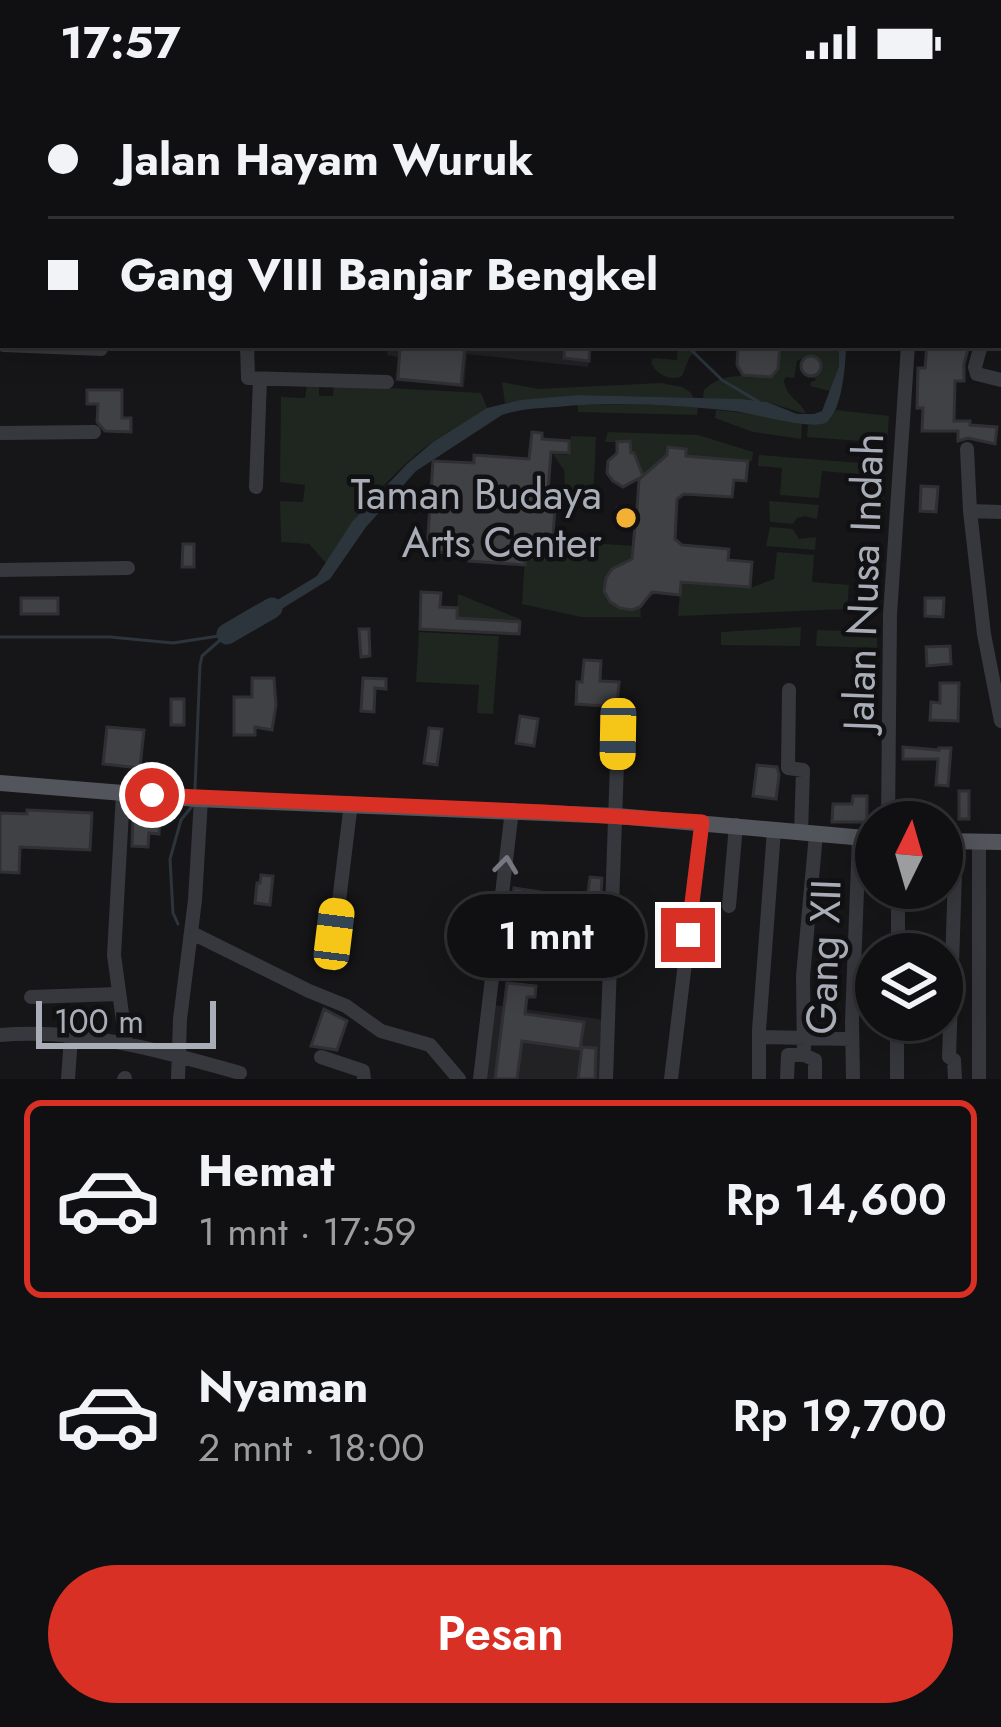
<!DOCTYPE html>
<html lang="id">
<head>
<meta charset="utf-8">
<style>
	:root { --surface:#101012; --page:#19191b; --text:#f1f3f6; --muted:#9c9d9f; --line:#303032; --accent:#d93025 }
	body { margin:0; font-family:Jost,sans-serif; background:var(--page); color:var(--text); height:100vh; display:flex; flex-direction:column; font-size:45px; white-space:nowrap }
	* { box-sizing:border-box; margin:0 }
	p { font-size:39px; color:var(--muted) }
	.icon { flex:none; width:66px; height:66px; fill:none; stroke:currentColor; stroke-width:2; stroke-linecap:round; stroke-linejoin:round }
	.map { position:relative; height:995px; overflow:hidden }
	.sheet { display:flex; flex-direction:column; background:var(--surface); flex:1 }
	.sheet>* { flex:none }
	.hud { position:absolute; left:0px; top:0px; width:1002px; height:264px; box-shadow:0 6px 30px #0003,0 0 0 3px var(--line); display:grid; align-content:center; height:264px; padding:0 48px; background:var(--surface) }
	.needle { width:78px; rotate:5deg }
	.fabs { position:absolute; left:855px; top:717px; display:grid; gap:24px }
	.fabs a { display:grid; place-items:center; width:108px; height:108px; border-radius:50%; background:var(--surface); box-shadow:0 6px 30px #0003,0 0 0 3px var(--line); font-size:60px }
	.scale { position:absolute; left:36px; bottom:30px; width:180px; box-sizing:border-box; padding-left:12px; border:6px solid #a8adb8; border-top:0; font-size:33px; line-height:42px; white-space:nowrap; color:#a8adb8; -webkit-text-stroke:9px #111113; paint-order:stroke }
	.end { position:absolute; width:54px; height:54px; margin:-27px; border:15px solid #d93025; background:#fff; box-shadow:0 0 0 6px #fff }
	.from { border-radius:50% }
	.bubble { position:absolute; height:84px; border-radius:42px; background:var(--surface); box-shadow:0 6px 30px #0003,0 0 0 3px var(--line); font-size:39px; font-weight:600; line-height:84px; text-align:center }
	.car { position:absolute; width:36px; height:72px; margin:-36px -18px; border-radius:15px; box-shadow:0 0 9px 3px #0007; background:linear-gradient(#f5c518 24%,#345 0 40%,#f5c518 0 76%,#345 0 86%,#f5c518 0) }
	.hud b { display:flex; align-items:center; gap:42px; height:114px; font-size:45px }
	.hud b+b { border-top:3px solid var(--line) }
	.hud i { width:30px; height:30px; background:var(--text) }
	ul { padding:21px 0 0; list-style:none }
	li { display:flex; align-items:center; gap:36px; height:198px; margin:0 24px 18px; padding:0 24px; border:6px solid transparent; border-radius:18px }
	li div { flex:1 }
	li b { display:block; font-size:45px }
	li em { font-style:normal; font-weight:600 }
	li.active { border-color:var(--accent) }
	li>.icon { width:108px; height:108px; stroke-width:1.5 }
	.primary-button { display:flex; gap:24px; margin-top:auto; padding:24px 48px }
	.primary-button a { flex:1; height:138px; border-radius:72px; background:var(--accent); color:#fff; font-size:48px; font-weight:600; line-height:138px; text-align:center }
	.status { display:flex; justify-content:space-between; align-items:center; height:84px; padding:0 60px; background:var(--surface); direction:ltr }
	.status svg { height:33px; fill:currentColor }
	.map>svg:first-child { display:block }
</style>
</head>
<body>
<div class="status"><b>17:57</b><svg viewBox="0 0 49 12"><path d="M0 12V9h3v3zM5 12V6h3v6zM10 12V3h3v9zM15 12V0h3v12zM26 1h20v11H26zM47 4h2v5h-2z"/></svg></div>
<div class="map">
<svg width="1001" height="995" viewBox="0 0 1001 995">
	<rect width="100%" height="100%" fill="#161618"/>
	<!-- built -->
	<path fill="#222225" d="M 250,0 L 625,0 L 625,2 L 250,3 Z
		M 389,261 L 649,261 L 649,267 L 591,263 L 588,283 L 467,270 L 464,303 L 395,297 L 398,273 L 387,271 Z
		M 494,921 L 606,936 L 601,995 L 484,995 Z"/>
	<!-- green -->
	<path fill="#1e261f" d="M 678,261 L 705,261 L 690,272 L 682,292 C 671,298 655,290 651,278 L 653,274 L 677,276 Z
		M 780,261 L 839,261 L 839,282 L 830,307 L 810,302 L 811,298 L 816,296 L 814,293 L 820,287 L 821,279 L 815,272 L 807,272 L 797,277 L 794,294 L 786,293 L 784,296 C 787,316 801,316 806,330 L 767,318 L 703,314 L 704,306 C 722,288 747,291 771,293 L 778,285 Z
		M 502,298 L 538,305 L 661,299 L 682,303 L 690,308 L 694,314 L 579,311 L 505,319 Z
		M 307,301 L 319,301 L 319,312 L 333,312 L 334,301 L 481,309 L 487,324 C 466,338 443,350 423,365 C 384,396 351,437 326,479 L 309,460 L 281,458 L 280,417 L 303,418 L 305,401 L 280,398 L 281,313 L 305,314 Z
		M 638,320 L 698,323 L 697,331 L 578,328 L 578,321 Z
		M 716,326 L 771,332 L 802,340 L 801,355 L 753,348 L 715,334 Z
		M 836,326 L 889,332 L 887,359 L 807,353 L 808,341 L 830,336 Z
		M 608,348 L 698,351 L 753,368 L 752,377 L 686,372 L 686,365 L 668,363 L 667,371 L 639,395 L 640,383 L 634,369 L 631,369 L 630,358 L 605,358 Z
		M 571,352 L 596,353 L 594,396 L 593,402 L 587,407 L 565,405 L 564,386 L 553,370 L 569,371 Z
		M 759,371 L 886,381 L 882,437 L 876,436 L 879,392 L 822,387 L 819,414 L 780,411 L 782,384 L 758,382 Z
		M 769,417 L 819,421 L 817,435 L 805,432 L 797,434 L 793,440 L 770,438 Z
		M 770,443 L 793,445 L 799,455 L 816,453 L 815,466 L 766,462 Z
		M 546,450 L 553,451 L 553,456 L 633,462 L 657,509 L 650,512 L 623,479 C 590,495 605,533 640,523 L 641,533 L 581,533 L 522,520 L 525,474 Z
		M 777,468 L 814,471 L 812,498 L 849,501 L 847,525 L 678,532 L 681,498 L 750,504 L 774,495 Z
		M 458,510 L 520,535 L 520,538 L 457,534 Z
		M 801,543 L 800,562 L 721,561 L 721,548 Z
		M 817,546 L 877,548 L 877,564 L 816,562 Z
		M 419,548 L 499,552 L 493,630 L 477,629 L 479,601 L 416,598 Z"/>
	<!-- water -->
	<path fill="#2c353c" d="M 839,261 L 846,261 C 846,278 842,331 825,339 C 810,346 753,329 733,327 C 674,321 616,317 557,323 C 538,324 519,325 502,331 L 416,387 L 366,443 L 330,495 L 254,542 L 248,534 L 317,492 L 352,438 L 407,380 L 433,358 L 487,324 L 520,316 L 579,311 L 740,315 L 767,318 L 797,330 L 814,330 L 822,327 L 839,282 Z"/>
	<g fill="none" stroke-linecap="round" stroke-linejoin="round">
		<!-- stream -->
		<path stroke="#2c353c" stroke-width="3" d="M 686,261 L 722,296 L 759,318
			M 0,553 L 110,553 L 173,559 L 225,551
			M 195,705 L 200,581 L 202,572 L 227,550
			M 178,840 L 173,829 L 170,775 L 181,736 L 193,721"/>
		<!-- river -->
		<path stroke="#2c353c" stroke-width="21" d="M 825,3 L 827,0
			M 227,550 L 272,524"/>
	</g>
	<!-- building -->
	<path fill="#404145" stroke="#303034" stroke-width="3" d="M 400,261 L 465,261 L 461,301 L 398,295 Z
		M 565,261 L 590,261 L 589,277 L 564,274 Z
		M 738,261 L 780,262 L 778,285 L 771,293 L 743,291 L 737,281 Z
		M 927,261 L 969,261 L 964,280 L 964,297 L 955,297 L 954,337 L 970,337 L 970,341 L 997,343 L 995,360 L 968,354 L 958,357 L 958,347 L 922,347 L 923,324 L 917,324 L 918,284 L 925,284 Z
		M801 282a10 10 0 1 1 20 0a10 10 0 1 1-20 0Z
		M 87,306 L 122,306 L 122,334 L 131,334 L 131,348 L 105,347 L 97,338 L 98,320 L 87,320 Z
		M 532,348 L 542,349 L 542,355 L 569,357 L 569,369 L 551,368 L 548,409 L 556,409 L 553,451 L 546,450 L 544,475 L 525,474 L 525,481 L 469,477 L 469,471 L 427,467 L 433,377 L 474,379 L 474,371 L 529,375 Z
		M 630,357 L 631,369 L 634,369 L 643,392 L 667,371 L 668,363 L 686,365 L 686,372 L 748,377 L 746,397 L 734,396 L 732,413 L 684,410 L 677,415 L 675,455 L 682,461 L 729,465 L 728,476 L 752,478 L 750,503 L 681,498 L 680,511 L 652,508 L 640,523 L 632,526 L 620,524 L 610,518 L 604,507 L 606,494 L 612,485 L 632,475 L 635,442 L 615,440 L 617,424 L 637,425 L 639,395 L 643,392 L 623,403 L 613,397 L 607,389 L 608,377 L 617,369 L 617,358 Z
		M 921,402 L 938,403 L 936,428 L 920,427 Z
		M 183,460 L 194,460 L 194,483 L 182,483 Z
		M 421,508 L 441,509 L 440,523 L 457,524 L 457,534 L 520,538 L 519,550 L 420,545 Z
		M 21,514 L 58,514 L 58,530 L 21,530 Z
		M 925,514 L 944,514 L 943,533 L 925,532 Z
		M 359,545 L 369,545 L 370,572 L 361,573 Z
		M 950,562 L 951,580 L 927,582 L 926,563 Z
		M 584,576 L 601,577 L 600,597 L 619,598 L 617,623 L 576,620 L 577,598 L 582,598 Z
		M 252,594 L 274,594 L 276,621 L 272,646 L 255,643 L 255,651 L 234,651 L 234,613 L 252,613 Z
		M 363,594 L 386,595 L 386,605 L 375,604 L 374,628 L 361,627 Z
		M 940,599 L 959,599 L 958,637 L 930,636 L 931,618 L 940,619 Z
		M 171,615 L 184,615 L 184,641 L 171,641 Z
		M 520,632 L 538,635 L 534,662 L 516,659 Z
		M 107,643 L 144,646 L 140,684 L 103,680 Z
		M 429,644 L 442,645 L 437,681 L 424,679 Z
		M 903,663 L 939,666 L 939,664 L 951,664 L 948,702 L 936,701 L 938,675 L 903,675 Z
		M 757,681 L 777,683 L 779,691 L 776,715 L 753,712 Z
		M 959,707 L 969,707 L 969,735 L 959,735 Z
		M 853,712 L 867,712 L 867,738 L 832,738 L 833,720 L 852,720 Z
		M 27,726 L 92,729 L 90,766 L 20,763 L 19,789 L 0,788 L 0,729 L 27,730 Z
		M 133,729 L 160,730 L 159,750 L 149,749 L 148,763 L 132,762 Z
		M 261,791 L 273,792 L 270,821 L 255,819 L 257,799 L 260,799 Z
		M 590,793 L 602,794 L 600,831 L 585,829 Z
		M 514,804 L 541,808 L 539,825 L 512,821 Z
		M 510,839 L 532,842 L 529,857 L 508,855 Z
		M 507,899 L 536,902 L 535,913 L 527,913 L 525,930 L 584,938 L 580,965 L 522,957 L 517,995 L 495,995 Z
		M 324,925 L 347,937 L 337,966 L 311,962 Z
		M 582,963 L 596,964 L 595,995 L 578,995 Z"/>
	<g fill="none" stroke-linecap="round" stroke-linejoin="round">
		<!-- minor -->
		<path stroke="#37383d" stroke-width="14" d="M 912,0 L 913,3
			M 141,3 L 141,0
			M 253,3 L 254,0
			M 973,3 L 975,0
			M 999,46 L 1001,46
			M 0,80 L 3,80
			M 999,154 L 1001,154
			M 999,219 L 1001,219
			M 999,249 L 1001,250
			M 4,261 L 101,265
			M 247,261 L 248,294 L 387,298
			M 981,261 L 975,283 L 977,290 L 1001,296
			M 0,349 L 94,348
			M 967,365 L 970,427 L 984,550 L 1001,637
			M 256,403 L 260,295
			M 970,427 L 1001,428
			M 0,486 L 128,484
			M 789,606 L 788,684 L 803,686 L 801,749
			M 123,709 L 114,871 L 126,959
			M 888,738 L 890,531 L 908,261
			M 729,822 L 736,741
			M 194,850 L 309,907 L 346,922 L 381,947 L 430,961 L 459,995
			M 335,850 L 351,719
			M 898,870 L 898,804
			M 31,913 L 118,910
			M 0,951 C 82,944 163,967 240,989
			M 763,953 L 852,955
			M 804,971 L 815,976 L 815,995
			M 321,973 L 363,987 L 364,995
			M 68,995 L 71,953
			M 124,995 L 125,994
			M 178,995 L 180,935 L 195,816 L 201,715
			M 480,995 L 512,726
			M 606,995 L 618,650
			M 671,995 L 702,738
			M 759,995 L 759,946 L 774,746
			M 787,995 L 788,971 L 804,971 L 803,892 L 816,750
			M 853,995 L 852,937 L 859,754
			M 897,995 L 897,936
			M 955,995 L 954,976 L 949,973 L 956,758
			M 979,995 L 979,758"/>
		<!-- major -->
		<path stroke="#53555c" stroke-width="16" d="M 0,699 L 197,715 L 617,732 L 876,755
			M 942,757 L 1001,758"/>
	</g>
	<!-- one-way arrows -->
	<defs><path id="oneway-chevron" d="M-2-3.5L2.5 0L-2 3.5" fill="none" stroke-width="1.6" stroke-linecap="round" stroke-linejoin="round" transform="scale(3)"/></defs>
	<use stroke="#757881" href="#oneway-chevron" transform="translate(506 781) rotate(-83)"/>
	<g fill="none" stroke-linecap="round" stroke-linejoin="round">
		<!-- route -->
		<path stroke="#d93025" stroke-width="15" d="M 152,711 L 544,728 L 702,738 L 688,851"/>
	</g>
	<!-- markers -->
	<circle fill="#f2b134" stroke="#111113" stroke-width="4.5" cx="626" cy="434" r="12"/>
	<g text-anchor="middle" stroke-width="9" stroke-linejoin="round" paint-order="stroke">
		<!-- poi labels -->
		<g font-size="42" fill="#a8adb8" stroke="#111113" text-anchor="end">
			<text x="602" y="425">Taman Budaya<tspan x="602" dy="48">Arts Center</tspan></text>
		</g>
		<!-- street labels -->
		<g font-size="42" fill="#a8adb8" stroke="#111113">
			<text transform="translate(863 498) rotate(-88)" y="15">Jalan Nusa Indah</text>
			<text transform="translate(823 873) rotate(-88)" y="15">Gang XII</text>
		</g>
	</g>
</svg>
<div class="fabs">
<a><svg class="needle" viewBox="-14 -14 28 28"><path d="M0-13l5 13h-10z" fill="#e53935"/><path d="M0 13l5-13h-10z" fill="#9c9d9f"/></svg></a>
<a><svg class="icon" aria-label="layers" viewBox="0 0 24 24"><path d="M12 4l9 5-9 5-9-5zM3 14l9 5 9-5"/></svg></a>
</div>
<div class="scale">100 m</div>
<i class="end from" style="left:152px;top:711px"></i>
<i class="end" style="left:688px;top:851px"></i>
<div class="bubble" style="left:447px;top:810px;width:198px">1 mnt</div>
<i class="car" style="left:618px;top:650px;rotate:181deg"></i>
<i class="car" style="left:334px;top:850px;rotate:7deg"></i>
<div class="hud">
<b><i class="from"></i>Jalan Hayam Wuruk</b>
<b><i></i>Gang VIII Banjar Bengkel</b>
</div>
</div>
<section class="sheet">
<ul>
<li class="active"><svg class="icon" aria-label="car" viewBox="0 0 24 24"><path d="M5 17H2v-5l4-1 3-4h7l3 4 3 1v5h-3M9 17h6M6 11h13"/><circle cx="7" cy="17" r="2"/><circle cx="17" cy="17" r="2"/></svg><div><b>Hemat</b><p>1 mnt · 17:59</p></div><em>Rp 14,600</em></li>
<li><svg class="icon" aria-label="car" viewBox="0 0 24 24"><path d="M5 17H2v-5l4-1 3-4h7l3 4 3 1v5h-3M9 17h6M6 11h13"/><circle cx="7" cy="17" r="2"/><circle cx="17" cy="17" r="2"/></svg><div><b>Nyaman</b><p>2 mnt · 18:00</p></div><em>Rp 19,700</em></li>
</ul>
<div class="primary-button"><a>Pesan</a></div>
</section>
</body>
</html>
